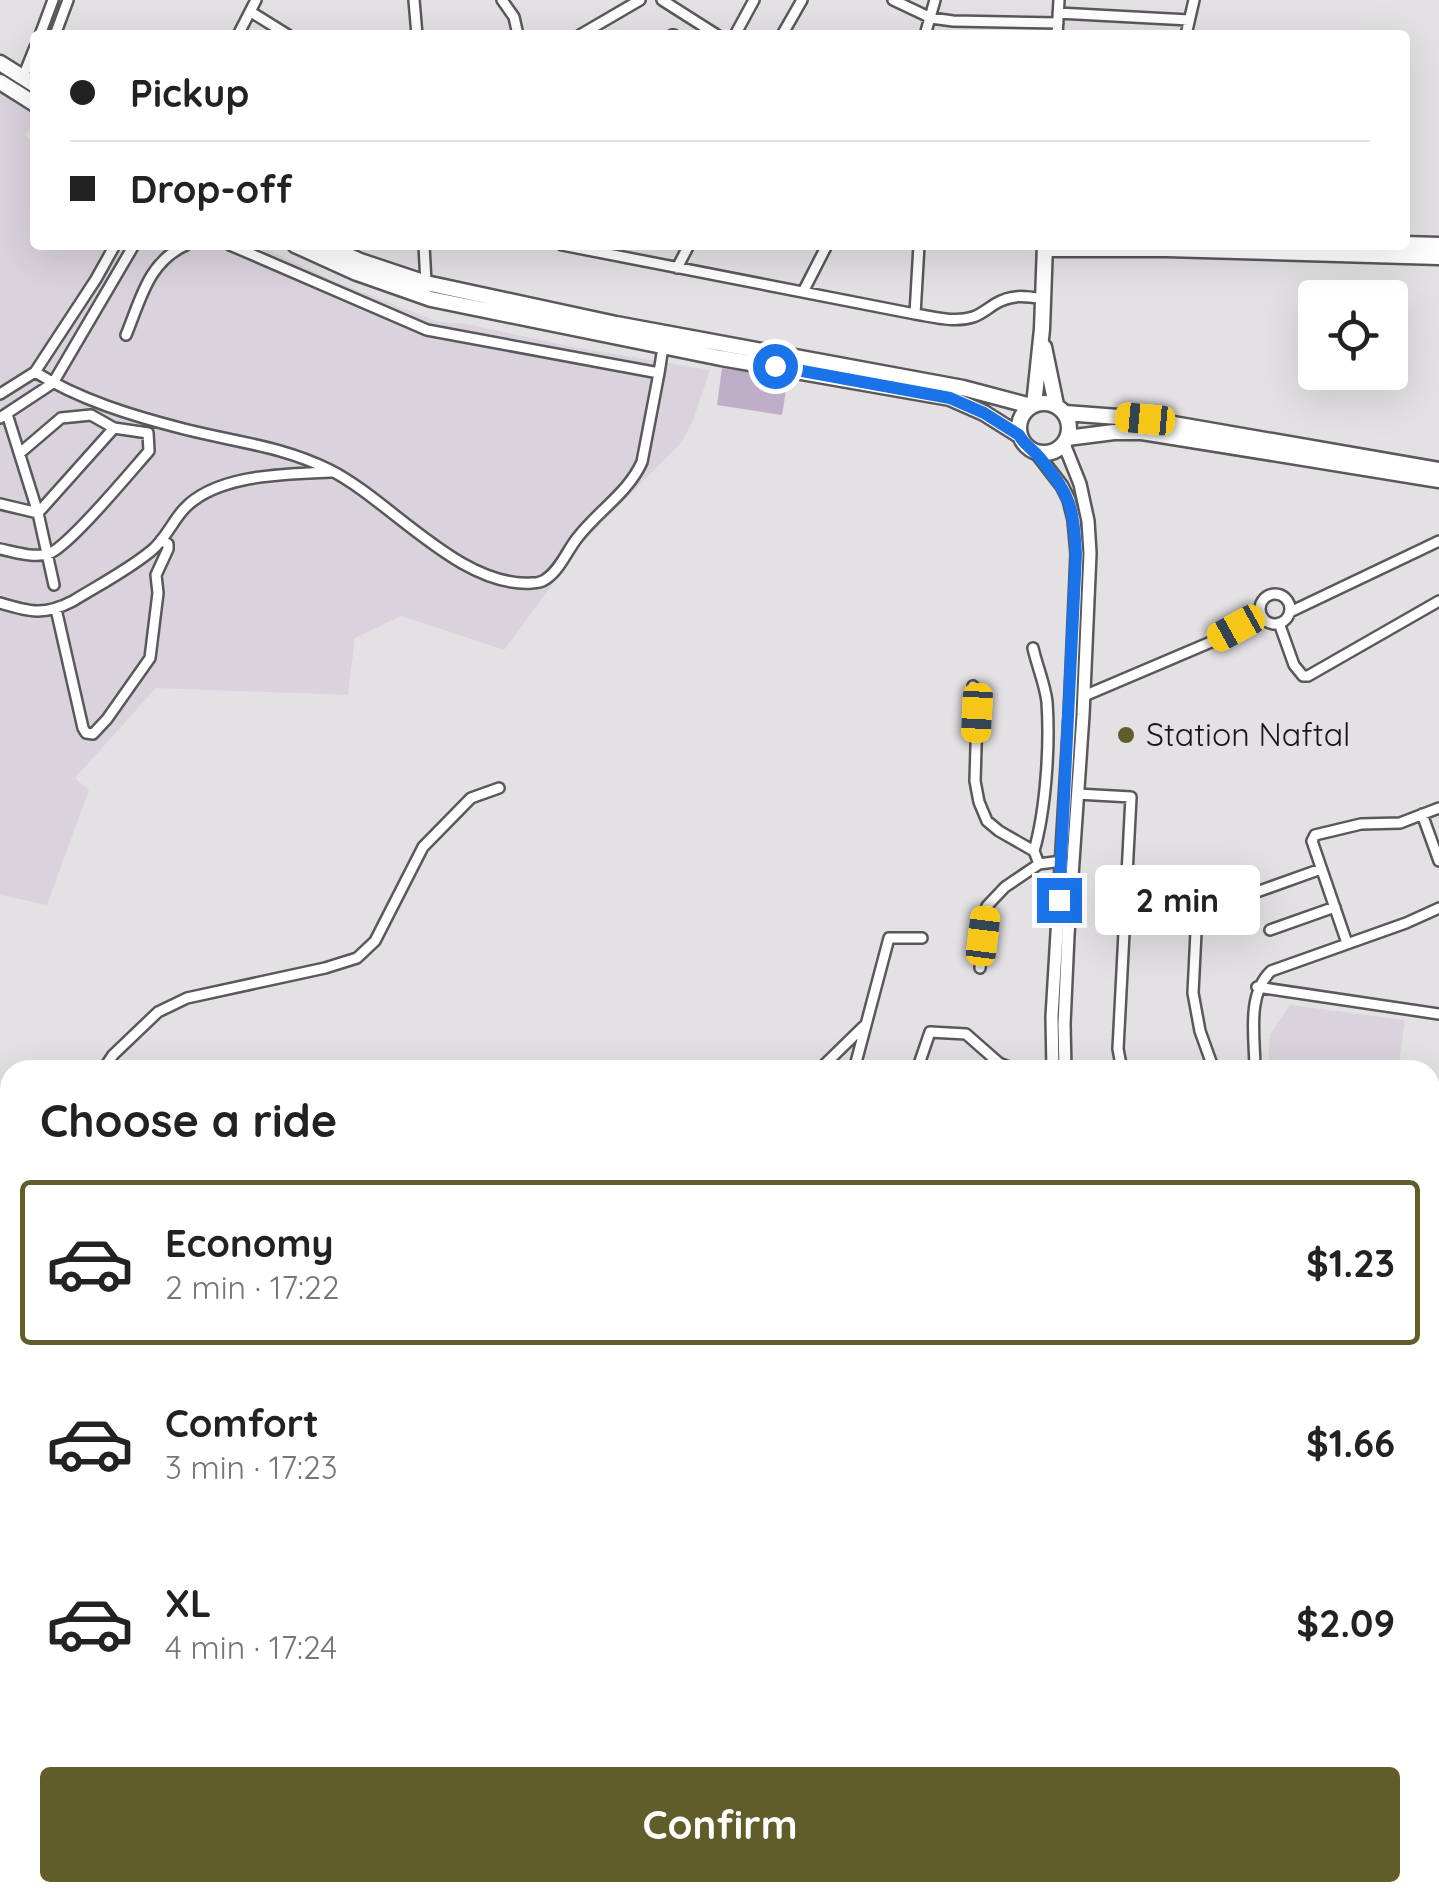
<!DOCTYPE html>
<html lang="en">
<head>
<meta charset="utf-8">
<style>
	:root { --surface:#fff; --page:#f6f6f6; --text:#222; --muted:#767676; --line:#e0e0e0; --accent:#615d2a }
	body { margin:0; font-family:Quicksand,sans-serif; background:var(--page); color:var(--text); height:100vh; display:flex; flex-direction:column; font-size:38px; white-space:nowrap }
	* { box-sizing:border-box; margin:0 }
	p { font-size:32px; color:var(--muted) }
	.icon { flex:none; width:55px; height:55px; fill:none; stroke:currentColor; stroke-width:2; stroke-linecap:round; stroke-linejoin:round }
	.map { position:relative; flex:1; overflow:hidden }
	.panel { position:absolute; left:0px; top:1060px; width:1440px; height:842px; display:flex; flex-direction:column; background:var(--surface); border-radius:30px 30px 0 0; box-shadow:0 10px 40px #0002 }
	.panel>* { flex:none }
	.hud { position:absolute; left:30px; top:30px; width:1380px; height:220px; border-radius:10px; box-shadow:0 10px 40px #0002; display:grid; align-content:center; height:220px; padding:0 40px; background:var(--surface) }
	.buttons { position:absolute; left:1298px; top:280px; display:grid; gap:20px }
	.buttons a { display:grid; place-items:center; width:110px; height:110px; border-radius:10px; background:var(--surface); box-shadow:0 10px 40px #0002; font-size:50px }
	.end { position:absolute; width:45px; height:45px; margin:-22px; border:12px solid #1a73e8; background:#fff; box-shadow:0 0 0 5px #fff }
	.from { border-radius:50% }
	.bubble { position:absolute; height:70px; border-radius:10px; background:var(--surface); box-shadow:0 10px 40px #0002; font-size:32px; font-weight:700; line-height:70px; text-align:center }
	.car { position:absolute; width:30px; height:60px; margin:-30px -15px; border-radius:12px; box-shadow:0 0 8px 2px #0007; background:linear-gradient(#f5c518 24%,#345 0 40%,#f5c518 0 76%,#345 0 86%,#f5c518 0) }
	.hud b { display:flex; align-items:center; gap:35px; height:95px; font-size:38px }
	.hud b+b { border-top:2px solid var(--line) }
	.hud i { width:25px; height:25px; background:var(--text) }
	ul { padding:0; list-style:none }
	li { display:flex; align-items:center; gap:30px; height:165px; margin:0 20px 15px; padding:0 20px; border:5px solid transparent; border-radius:10px }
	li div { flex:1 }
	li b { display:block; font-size:38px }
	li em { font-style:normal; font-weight:700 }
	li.current { border-color:var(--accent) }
	li>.icon { width:90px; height:90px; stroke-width:1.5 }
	h2 { padding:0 40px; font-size:45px; line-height:120px }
	.button { display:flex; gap:20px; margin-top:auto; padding:20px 40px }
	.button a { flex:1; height:115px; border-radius:10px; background:var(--accent); color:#fff; font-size:40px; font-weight:700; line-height:115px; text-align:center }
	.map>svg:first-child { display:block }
</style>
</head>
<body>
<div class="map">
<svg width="1439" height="1901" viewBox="0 0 1439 1901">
	<rect width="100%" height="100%" fill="#e4e1e5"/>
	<!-- built -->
	<path fill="#dad3dd" d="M 0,92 L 29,109 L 33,124 L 25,135 L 35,143 L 35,245 L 258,245 L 334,281 L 439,322 L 467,324 L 573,347 L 710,370 L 692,423 L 680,444 L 574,552 L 564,569 L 504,650 L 401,616 L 355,638 L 348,695 L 156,688 L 75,778 L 89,790 L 47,905 L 0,895 Z
		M 1290,1005 L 1405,1020 L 1398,1070 L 1268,1070 L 1270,1034 Z"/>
	<!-- green -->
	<path fill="#bfaec8" d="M 722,368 L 788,378 L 782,415 L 717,405 Z"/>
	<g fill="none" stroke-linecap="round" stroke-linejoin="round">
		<defs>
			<path id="street" d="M 414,0 L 417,35
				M 502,0 L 514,17 L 518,35
				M 662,0 L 717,35
				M 893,0 L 931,18 L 953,21 L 1058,23
				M 251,12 L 288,35
				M 1058,13 L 1189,20
				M 40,35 L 53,0
				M 55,35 L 68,0
				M 238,35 L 256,0
				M 580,35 L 640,0
				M 672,35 L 674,35
				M 735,35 L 754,0
				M 782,35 L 802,0
				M 925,35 L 935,0
				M 1057,35 L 1059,0
				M 1186,35 L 1194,0
				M 23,77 L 35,47
				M 424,245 L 426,283
				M 562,245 L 915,314 C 934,317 954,323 973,317 C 982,314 987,309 995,304 C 1011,294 1025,296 1043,299
				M 677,268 L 689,245
				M 803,292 L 827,245
				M 915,314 L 919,245
				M 126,335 C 141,299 148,262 186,245
				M 35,372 C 80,400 133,416 184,429 C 235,442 282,446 330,470 C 390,500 460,588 532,583 C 538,583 542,582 546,579 C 560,570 568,549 578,537 C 599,510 628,493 642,462 L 659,373 L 427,330 L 230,245
				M 659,373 L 663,347
				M 0,394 L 35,372 L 96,279 L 115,245
				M 7,414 L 38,513 L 54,585
				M 0,418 L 53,383 L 134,245
				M 0,504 L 38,513 L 114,428
				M 0,549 C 15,552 32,558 48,554 C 68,548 132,470 149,451 L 148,433 L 114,428 L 91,415 L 61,418 L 20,453
				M1260 609a15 15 0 1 1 30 0a15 15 0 1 1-30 0Z
				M 0,603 C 30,612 44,616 73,601 C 99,585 128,570 151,551 C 165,540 172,522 184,509 C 216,474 286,474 330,472
				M 56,609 L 83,728 L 86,733 L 93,734 L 107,719 L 150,658 L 158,593 L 156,575 L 168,549 L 168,544 L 161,540
				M 1290,612 L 1439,541
				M 1279,623 L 1294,665 L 1303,676 L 1308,676 L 1439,601
				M 1033,648 C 1037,666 1045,684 1047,702 C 1050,745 1046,809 1034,851
				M 973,686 L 977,713 L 975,781 L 979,802 L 987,821 L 999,831 L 1034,851 L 1039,864
				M 1084,696 L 1211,642 L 1261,615
				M 1077,794 L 1131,797 L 1118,1049 L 1122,1070
				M 1422,814 L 1439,861
				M 1240,898 L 1321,869
				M 1197,912 L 1193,993 L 1200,1031 L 1214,1070
				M 1270,930 L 1335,907
				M 1347,943 L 1312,841 L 1315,835 L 1361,824 L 1400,823 L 1439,808
				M 980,968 L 987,906 L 1005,887 L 1039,864 L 1062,861
				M 1257,987 L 1439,1014
				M 103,1070 L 113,1055 L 158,1012 L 187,998 L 325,968 L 357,958 L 375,941 L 423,847 L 471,798 L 499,788
				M 819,1070 L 864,1026
				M 854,1070 L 889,938 L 922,938
				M 917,1070 L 930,1032 L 966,1034 L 999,1063 L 1016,1070
				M 1255,1070 C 1255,1038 1246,995 1271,971 L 1406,923 L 1439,908
				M 1430,1152 L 1439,1151
				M 1430,1225 L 1439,1225
				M 1430,1399 L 1439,1399
				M 1430,1467 L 1439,1474
				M 1430,1653 L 1439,1659
				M 1430,1701 L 1439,1705
				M 1430,1791 L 1439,1802
				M 83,1892 L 86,1901
				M 693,1892 L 704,1901
				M 955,1892 L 957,1901
				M 1001,1892 L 1004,1901
				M 1091,1892 L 1093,1901
				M 1135,1892 L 1137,1901
				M 1213,1892 L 1215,1901
				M 494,1901 L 497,1892
				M 598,1901 L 600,1892
				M 658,1901 L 662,1892
				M 807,1901 L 809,1892
				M 889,1901 L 891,1892
				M 1432,1901 L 1439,1881"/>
			<path id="secondary" d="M 1064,444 L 1080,484 L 1088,521 L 1090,553 L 1083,715 L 1068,935 L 1064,1024 L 1065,1070
				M 1035,451 L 1062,486 L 1069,500 L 1074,520 L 1077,554 L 1070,715 L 1052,1017 L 1053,1070
				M 1430,1321 L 1439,1322
				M 1430,1331 L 1439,1332"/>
			<path id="primary" d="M 0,63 L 35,85
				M 0,82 L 35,104
				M 1405,244 L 1439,245
				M 295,245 L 357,273 L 431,299 L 721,358 L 950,398 L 984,413 L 1019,435
				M 324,245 L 360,261 L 426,283 L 616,324 L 963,388 L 1031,406
				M 1045,249 L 1167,249 L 1439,257
				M 1044,347 L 1056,405
				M1019 428a25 25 0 1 1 50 0a25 25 0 1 1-50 0Z
				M 1034,405 L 1042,329 L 1045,245
				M 1065,413 L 1145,419 L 1439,470
				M 1067,438 L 1114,432 L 1142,432 L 1439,480"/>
		</defs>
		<!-- street casing -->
		<use href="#street" stroke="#5a585b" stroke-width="14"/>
		<!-- secondary casing -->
		<use href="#secondary" stroke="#5a585b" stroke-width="16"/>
		<!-- primary casing -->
		<use href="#primary" stroke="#5a585b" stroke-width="19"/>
		<!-- street -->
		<use href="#street" stroke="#fff" stroke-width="9"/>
		<!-- secondary -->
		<use href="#secondary" stroke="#fff" stroke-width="11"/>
		<!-- primary -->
		<use href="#primary" stroke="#fff" stroke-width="14"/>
	</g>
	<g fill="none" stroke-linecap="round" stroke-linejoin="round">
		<!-- route -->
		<path stroke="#1a73e8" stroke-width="12" d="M 775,366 L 950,398 L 984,413 L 1019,435 C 1025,446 1033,449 1040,458 C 1071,497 1073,505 1076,554 L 1059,900"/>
	</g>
	<!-- markers -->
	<circle fill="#615d2a" stroke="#e4e1e5" stroke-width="4" cx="1126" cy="735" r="10"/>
	<g text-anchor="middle" stroke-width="8" stroke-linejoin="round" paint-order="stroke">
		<!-- poi labels -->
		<g font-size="32" fill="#171617" stroke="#e4e1e5" text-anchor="start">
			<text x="1146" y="746">Station Naftal</text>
		</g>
	</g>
</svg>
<div class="buttons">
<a><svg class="icon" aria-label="locate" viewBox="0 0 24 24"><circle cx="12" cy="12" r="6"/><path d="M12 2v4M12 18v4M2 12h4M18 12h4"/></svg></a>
</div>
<i class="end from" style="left:775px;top:366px"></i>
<i class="end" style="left:1059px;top:900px"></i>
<div class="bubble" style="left:1095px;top:865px;width:165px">2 min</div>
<i class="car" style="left:1145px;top:419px;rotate:275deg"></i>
<i class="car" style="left:1236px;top:628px;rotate:241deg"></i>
<i class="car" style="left:977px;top:713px;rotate:183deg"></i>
<i class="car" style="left:983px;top:936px;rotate:7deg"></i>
<div class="hud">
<b><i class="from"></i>Pickup</b>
<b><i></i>Drop-off</b>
</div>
<section class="panel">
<h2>Choose a ride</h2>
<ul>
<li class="current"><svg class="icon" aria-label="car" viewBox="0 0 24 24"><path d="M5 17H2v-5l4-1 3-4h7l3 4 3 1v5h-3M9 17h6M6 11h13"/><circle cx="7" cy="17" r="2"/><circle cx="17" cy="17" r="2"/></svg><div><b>Economy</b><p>2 min · 17:22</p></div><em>$1.23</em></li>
<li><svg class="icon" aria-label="car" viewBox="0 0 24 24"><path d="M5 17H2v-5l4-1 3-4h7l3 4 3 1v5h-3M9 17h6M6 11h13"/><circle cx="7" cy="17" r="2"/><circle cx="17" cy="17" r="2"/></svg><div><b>Comfort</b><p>3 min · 17:23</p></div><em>$1.66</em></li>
<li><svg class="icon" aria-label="car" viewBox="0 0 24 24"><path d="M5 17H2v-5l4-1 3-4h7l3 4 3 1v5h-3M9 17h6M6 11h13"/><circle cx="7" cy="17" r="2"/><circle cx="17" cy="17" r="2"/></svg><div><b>XL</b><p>4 min · 17:24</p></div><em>$2.09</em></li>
</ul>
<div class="button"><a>Confirm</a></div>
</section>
</div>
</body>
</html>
